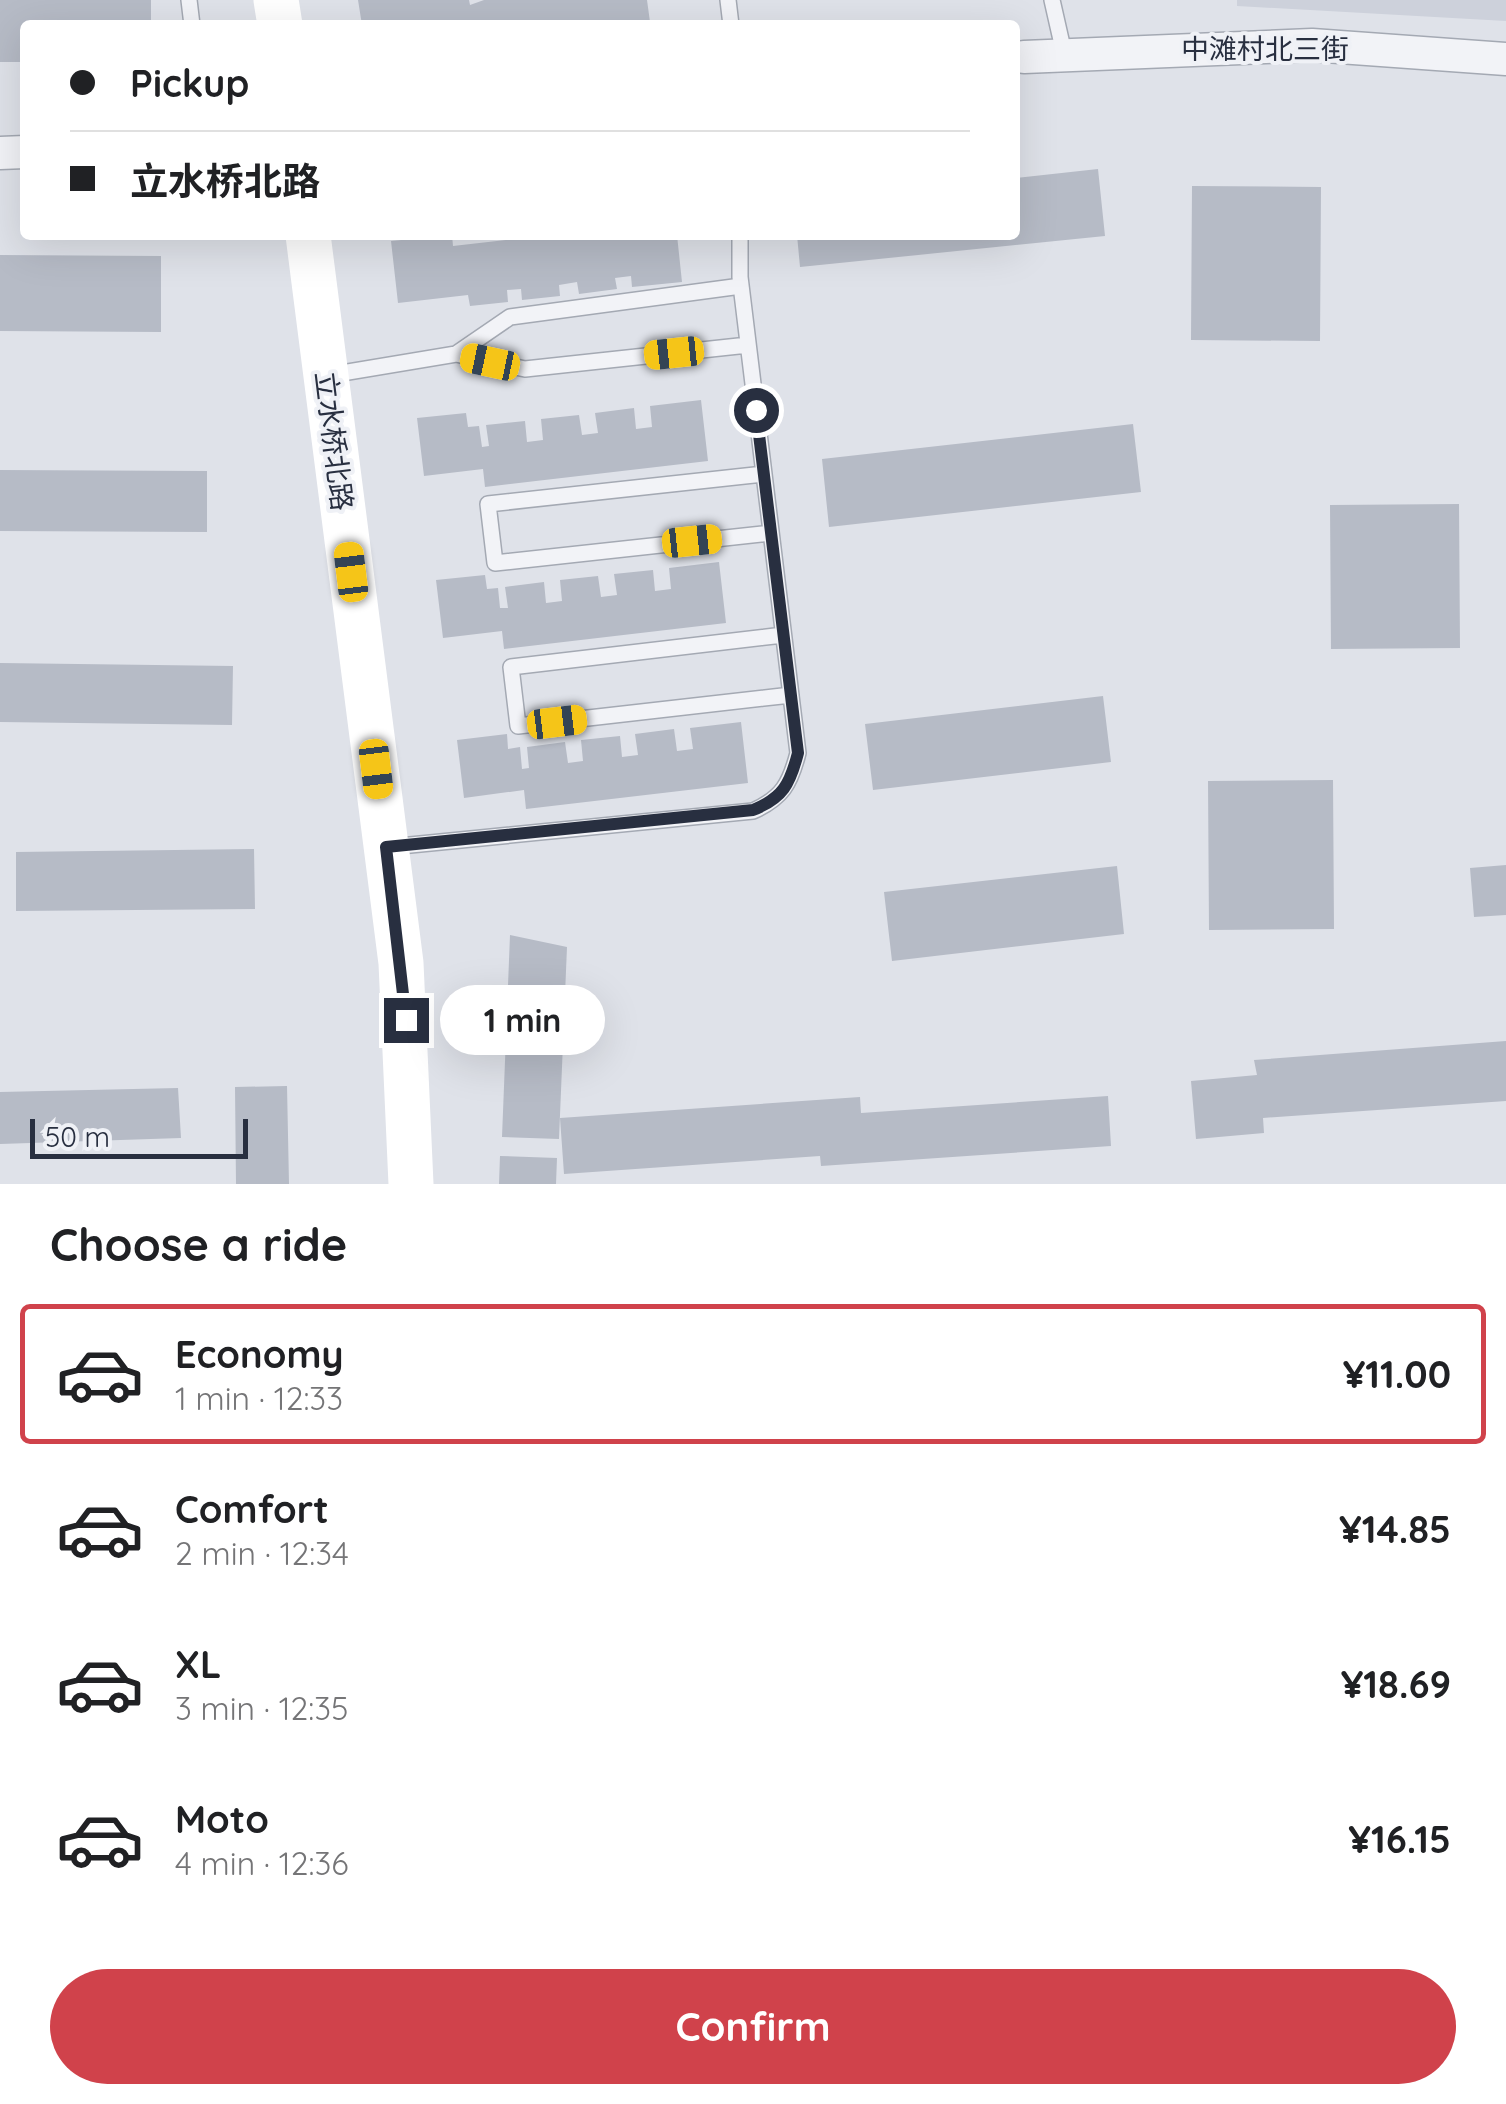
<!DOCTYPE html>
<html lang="en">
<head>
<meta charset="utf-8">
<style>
	:root { --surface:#fff; --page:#f2f2f2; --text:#202124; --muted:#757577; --line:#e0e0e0; --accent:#d0424b }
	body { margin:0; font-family:Quicksand,"Noto Sans SC",sans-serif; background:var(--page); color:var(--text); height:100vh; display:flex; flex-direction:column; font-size:38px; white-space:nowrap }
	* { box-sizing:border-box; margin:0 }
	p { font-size:32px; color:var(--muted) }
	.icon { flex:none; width:55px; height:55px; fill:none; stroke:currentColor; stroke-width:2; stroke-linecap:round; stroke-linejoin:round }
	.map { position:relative; height:1184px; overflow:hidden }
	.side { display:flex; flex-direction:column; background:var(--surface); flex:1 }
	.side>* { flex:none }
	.banner { position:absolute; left:20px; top:20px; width:1000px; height:220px; border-radius:10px; box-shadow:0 10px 40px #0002; display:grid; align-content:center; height:220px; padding:0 50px; background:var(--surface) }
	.scale { position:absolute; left:30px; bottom:25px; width:218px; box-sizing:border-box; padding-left:10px; border:5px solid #282f40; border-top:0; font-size:28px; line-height:35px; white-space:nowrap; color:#282f40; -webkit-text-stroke:8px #eff1f6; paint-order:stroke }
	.end { position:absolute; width:45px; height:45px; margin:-22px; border:12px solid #282f40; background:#fff; box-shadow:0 0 0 5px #fff }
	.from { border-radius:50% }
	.bubble { position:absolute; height:70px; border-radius:35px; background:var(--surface); box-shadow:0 10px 40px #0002; font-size:32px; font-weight:700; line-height:70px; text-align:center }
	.car { position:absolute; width:30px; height:60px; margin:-30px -15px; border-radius:12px; box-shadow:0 0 8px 2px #0007; background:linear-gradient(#f5c518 24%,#345 0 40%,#f5c518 0 76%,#345 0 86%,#f5c518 0) }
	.banner b { display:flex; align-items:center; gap:35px; height:95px; font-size:38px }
	.banner b+b { border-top:2px solid var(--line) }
	.banner i { width:25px; height:25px; background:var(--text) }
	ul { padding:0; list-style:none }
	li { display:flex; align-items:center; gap:30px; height:140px; margin:0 20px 15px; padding:0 30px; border:5px solid transparent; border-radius:10px }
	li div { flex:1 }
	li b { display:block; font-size:38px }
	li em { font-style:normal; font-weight:700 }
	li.on { border-color:var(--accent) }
	li>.icon { width:90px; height:90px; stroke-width:1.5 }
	h2 { padding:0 50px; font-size:45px; line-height:120px }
	.cta { display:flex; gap:20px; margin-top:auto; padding:20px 50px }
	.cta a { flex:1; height:115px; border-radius:60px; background:var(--accent); color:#fff; font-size:40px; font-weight:700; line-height:115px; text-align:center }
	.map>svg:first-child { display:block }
</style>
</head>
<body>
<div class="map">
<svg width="1506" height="1184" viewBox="0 0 1506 1184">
	<rect width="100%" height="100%" fill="#dfe2e9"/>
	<!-- built -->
	<path fill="#cdd1db" d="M 1237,0 L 1506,0 L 1506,21 L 1237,6 Z"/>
	<!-- building -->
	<path fill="#b6bbc6" d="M 0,0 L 151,0 L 151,25 L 25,25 L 25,62 L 0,62 Z
		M 358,0 L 469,0 L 470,5 L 484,0 L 647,0 L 650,22 L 362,25 Z
		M 1098,169 L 1105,236 L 800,267 L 797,235 L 1015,235 L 1015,178 Z
		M 1192,186 L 1321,187 L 1320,341 L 1191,340 Z
		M 452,235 L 453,246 L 549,235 L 677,235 L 682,282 L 632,287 L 631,276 L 615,278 L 617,289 L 579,294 L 577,282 L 559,285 L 560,296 L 522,300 L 521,289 L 507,290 L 508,302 L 470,306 L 468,295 L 398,303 L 391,241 Z
		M 0,255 L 161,256 L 161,332 L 0,331 Z
		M 701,400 L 708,461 L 485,487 L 483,469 L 424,476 L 417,418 L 466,413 L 468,427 L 479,426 L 482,447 L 489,446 L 486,425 L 525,421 L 527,442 L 543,440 L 541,419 L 579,415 L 582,435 L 598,433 L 595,413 L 634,408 L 636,429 L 652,427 L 650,406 Z
		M 1133,424 L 1141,492 L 829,527 L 822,459 Z
		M 0,470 L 207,471 L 207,532 L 0,531 Z
		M 1459,504 L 1460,648 L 1331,649 L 1330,505 Z
		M 719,562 L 726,623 L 504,649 L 502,631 L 443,638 L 436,580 L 485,575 L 487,589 L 498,588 L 500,608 L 508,608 L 505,587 L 544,582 L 546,603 L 562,601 L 560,580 L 598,576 L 601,597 L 617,595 L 614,574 L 653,570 L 655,591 L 671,589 L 669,568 Z
		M 0,663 L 233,666 L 232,725 L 0,722 Z
		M 1103,696 L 1111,762 L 873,790 L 865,724 Z
		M 741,722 L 748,783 L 526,809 L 524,790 L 464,798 L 457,740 L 507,734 L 508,749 L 520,747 L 522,769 L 529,768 L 527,747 L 565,742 L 568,763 L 583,761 L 581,740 L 620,736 L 622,757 L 638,755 L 635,734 L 674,729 L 677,751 L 693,749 L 690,728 Z
		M 1333,780 L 1334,929 L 1209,930 L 1208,781 Z
		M 254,849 L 255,909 L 16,911 L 16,852 Z
		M 1506,865 L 1506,915 L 1474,917 L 1470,868 Z
		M 1117,866 L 1124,934 L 892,961 L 884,892 Z
		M 510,935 L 567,947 L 559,1139 L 502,1137 Z
		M 1506,1041 L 1506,1101 L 1263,1118 L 1264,1133 L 1196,1139 L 1191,1081 L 1257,1075 L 1254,1060 Z
		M 287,1086 L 289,1184 L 236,1184 L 235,1087 Z
		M 178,1088 L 181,1138 L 0,1144 L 0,1092 Z
		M 1108,1096 L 1111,1146 L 821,1166 L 820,1156 L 564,1174 L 560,1118 L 860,1097 L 861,1113 Z
		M 500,1156 L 557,1158 L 556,1184 L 499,1184 Z"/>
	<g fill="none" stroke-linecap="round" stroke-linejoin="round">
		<defs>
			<path id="lane" d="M 189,0 L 192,25
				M 728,0 L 731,25
				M 1052,0 L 1064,53
				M 456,354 L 510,317 L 741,286
				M 330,375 L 456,354 L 525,369 L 748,345
				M 764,474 L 488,504 L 495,563 L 771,533
				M 783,635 L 511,667 L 518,726 L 791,695
				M 390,847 L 753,811 C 782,798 790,784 798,753 L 740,277 L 740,235"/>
			<path id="street" d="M 1024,57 L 1312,45 L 1506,59
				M 0,153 L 25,152"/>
		</defs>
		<!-- lane casing -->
		<use href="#lane" stroke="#a4a9b3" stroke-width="18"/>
		<!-- street casing -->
		<use href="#street" stroke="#a4a9b3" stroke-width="35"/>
		<!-- lane -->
		<use href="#lane" stroke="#f2f3f7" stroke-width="15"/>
		<!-- street -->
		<use href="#street" stroke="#f2f3f7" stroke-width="32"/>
		<!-- secondary -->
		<path stroke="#fff" stroke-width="45" d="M 276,0 L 280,25
			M 308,235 L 401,963 L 411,1184"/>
	</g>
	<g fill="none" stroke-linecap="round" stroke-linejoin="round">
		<!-- route -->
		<path stroke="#282f40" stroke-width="12" d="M 406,1020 L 386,847 L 753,810 C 783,798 790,784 798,753 L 756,410"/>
	</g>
	<g text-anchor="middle" stroke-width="8" stroke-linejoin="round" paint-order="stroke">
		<!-- street labels -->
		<g font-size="28" fill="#282f40" stroke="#eff1f6">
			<text x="1265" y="59">中滩村北三街</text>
			<text transform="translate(334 441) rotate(83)" y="10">立水桥北路</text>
		</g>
	</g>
</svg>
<div class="scale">50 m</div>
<i class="end from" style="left:756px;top:410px"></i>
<i class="end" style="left:406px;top:1020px"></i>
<div class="bubble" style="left:440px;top:985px;width:165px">1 min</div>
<i class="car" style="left:674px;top:353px;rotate:264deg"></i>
<i class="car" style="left:490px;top:362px;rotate:282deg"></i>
<i class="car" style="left:692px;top:541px;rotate:84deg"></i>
<i class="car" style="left:351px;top:572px;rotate:353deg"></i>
<i class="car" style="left:557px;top:722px;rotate:83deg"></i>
<i class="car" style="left:376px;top:769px;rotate:173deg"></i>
<div class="banner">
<b><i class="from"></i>Pickup</b>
<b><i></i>立水桥北路</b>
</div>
</div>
<section class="side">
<h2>Choose a ride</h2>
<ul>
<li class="on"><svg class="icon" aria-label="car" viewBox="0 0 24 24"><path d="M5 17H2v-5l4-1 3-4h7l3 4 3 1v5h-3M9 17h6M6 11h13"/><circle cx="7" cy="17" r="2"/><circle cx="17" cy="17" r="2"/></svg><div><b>Economy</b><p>1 min · 12:33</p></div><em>¥11.00</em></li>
<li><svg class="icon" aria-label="car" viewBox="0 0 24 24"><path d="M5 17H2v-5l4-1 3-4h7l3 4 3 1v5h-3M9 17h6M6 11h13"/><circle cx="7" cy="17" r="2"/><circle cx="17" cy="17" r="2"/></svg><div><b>Comfort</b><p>2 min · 12:34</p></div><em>¥14.85</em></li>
<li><svg class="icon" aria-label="car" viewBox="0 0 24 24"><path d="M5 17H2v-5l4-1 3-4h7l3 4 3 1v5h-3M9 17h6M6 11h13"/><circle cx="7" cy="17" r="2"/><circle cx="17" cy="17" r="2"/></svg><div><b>XL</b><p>3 min · 12:35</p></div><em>¥18.69</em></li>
<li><svg class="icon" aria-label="car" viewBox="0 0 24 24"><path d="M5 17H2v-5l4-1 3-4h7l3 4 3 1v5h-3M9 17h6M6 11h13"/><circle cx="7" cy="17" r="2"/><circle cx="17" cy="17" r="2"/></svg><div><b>Moto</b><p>4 min · 12:36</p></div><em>¥16.15</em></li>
</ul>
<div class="cta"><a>Confirm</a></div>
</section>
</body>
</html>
